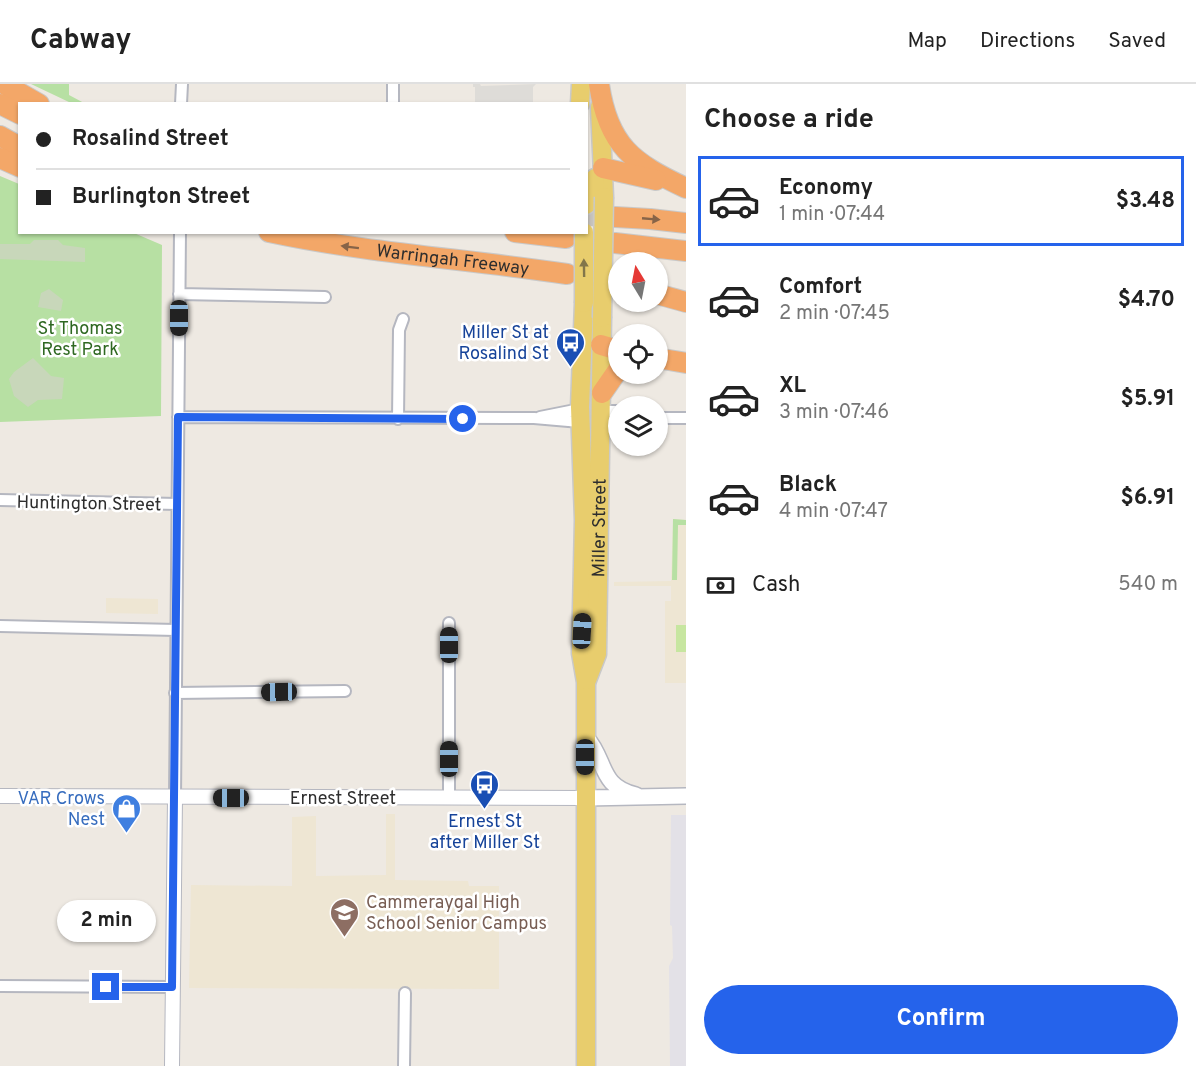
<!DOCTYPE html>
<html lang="en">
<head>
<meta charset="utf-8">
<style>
	:root { --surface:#fff; --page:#f2f2f2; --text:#222; --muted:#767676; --line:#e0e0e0; --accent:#2563eb }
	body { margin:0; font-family:Overpass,sans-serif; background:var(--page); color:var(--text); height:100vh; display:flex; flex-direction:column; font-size:22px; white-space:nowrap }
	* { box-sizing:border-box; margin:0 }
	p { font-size:20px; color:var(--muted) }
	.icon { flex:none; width:33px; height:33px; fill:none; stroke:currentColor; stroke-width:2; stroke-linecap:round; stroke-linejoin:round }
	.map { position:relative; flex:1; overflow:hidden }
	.drawer { display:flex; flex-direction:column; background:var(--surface); width:510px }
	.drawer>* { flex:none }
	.top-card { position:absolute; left:18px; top:18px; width:570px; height:132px; border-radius:0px; box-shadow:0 2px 4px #0004; display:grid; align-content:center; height:132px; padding:0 18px; background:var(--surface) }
	.needle { width:39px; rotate:350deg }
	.controls { position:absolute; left:608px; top:168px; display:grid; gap:12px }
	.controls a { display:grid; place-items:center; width:60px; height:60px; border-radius:50%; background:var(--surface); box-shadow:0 2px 4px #0004; font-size:30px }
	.end { position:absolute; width:27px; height:27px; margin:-14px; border:8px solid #2563eb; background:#fff; box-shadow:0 0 0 3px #fff }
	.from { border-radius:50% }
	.bubble { position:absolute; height:42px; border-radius:21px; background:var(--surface); box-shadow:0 2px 4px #0004; font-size:20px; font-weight:700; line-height:42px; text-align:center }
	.car { position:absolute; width:18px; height:36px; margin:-18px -9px; border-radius:8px; box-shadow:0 0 4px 2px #0007; background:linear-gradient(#222 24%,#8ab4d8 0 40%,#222 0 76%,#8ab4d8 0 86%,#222 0) }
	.top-card b { display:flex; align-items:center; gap:21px; height:57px; font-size:22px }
	.top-card b+b { border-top:2px solid var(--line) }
	.top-card i { width:15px; height:15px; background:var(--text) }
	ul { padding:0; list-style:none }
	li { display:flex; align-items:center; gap:18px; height:90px; margin:0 12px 9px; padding:0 6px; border:3px solid transparent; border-radius:0px }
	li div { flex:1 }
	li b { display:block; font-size:22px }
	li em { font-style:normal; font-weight:700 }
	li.on { border-color:var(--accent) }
	li>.icon { width:54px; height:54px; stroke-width:1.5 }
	h2 { padding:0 18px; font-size:27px; line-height:72px }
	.pay { display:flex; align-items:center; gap:15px; height:66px; padding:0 18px; font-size:22px }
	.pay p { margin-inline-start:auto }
	.action { display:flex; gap:12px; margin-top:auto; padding:12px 18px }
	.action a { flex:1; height:69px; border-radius:36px; background:var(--accent); color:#fff; font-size:24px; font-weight:700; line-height:69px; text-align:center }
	header { display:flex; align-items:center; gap:36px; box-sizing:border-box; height:84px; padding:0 30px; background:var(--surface); border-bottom:2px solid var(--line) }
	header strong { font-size:28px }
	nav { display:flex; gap:33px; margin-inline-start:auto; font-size:21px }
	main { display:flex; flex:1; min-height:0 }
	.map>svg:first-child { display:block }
</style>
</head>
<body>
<header>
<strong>Cabway</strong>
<nav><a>Map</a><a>Directions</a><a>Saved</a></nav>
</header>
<main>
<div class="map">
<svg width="686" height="982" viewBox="0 0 686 982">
	<rect width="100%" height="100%" fill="#eee9e2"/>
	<!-- industrial -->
	<path fill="#e3e1e7" d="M 671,731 L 686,731 L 686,982 L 670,982 L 669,882 L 673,874 L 672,842 L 670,841 Z"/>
	<!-- education -->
	<path fill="#eee6d3" d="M 673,435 L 686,436 L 686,599 L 665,599 L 665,517 L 671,517 L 671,502 L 614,502 L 614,498 L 671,497 Z
		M 106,514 L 158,515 L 158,530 L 106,529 Z
		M 386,730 L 395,730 L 395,796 L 468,797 L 469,802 L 499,802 L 499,905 L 189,904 L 191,801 L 292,802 L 292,733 L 316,732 L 316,792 L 386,791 Z"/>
	<!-- green -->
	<path fill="#b7e0a3" d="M 31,0 L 69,0 L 69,11 L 84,19 L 71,19 Z
		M 0,92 L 19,100 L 20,148 L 134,149 L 162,161 L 161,332 L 0,338 Z
		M 673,435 L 686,436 L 686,441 L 678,441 L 677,496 L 672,496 Z"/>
	<!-- cemetery -->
	<path fill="#c8d7ba" d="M 34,156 L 58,156 L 63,161 L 85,164 L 85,178 L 0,175 L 0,160 L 30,160 Z
		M 49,205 L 63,216 L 61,227 L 38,223 L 41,209 Z
		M 33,274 L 51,292 L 64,294 L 62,315 L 38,316 L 28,323 L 14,312 L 9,295 L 14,288 Z"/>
	<!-- pitch -->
	<path fill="#c7e6a0" d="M 676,541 L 686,541 L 686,568 L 676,568 Z"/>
	<!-- plaza -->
	<path fill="#dedcd8" d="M 473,0 L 480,0 L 481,2 L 536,0 L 533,3 L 533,19 L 475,19 L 475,3 L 473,3 Z"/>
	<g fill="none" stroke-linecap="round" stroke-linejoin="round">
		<!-- motorway-tunnel -->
		<path stroke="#c8c4be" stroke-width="20" stroke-dasharray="20 10" stroke-linecap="butt" d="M 586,132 L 615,133"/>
		<defs>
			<path id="minor" d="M 393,0 L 393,20
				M 181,20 L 182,0
				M 179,210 L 325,213
				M 602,327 L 618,327
				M 178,333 L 534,334 L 580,338
				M 540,333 L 580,325
				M 657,334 L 686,334
				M 398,335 L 399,246 L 403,235
				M 601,338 L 618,339
				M 0,416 L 177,420
				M 449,539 L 449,714
				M 0,542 L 176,546
				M 175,609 L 345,607
				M 175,714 L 180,148
				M 0,902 L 172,903
				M 404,982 L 405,909"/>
			<path id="tertiary" d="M 0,712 L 586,714
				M 172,982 L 175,714"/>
			<path id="secondary" d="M 586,653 C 607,676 598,702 636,711
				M 586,714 L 686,712"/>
			<g id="primary">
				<path d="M 580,20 L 581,0"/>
				<path d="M 600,23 L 604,113"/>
				<path d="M 586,121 L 593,114 L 595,94"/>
				<path d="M 584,219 L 580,323 L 584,436 L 581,569 L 586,598 L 586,982"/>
				<path id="s1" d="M 587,596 L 597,570 L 602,234"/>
			</g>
			<g id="motorway">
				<path d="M 4,0 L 39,20"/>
				<path d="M 599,0 C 608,62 633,79 686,104"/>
				<path d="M 0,20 L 20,30"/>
				<path d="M 0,52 L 20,63"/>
				<path d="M 0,74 L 20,83"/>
				<path d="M 603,84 L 656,96"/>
				<path d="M 615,133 L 650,135 L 686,139"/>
				<path id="s2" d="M 269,148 C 367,169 467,175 567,190"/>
				<path d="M 515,148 L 566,154"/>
				<path d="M 615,159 L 686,167"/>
				<path d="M 615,200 L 618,201"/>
				<path d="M 657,210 L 686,218"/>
				<path d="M 601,261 L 618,266"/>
				<path d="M 657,274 L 686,279"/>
				<path d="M 602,309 L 618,286"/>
			</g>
		</defs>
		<!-- minor casing -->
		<use href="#minor" stroke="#b5b7c0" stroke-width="14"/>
		<!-- tertiary casing -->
		<use href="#tertiary" stroke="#b5b7c0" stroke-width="16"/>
		<!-- secondary casing -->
		<use href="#secondary" stroke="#b5b7c0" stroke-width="18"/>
		<!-- primary casing -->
		<use href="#primary" stroke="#c9c9c9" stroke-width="21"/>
		<!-- motorway casing -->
		<use href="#motorway" stroke="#c9c9c9" stroke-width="22"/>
		<!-- minor -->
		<use href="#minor" stroke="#fff" stroke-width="10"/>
		<!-- tertiary -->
		<use href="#tertiary" stroke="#fff" stroke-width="14"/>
		<!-- secondary -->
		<use href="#secondary" stroke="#fff" stroke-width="15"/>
		<!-- primary -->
		<use href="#primary" stroke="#e8cd6d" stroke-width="18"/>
		<!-- motorway -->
		<use href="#motorway" stroke="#f3a768" stroke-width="20"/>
		<defs>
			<path id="primary-bridge" d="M 584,148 L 584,219
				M 602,234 L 604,113"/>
		</defs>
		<!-- primary-bridge casing -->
		<use href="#primary-bridge" stroke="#c9c9c9" stroke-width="21" stroke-linecap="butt"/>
		<!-- primary-bridge -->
		<use href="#primary-bridge" stroke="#e8cd6d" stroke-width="18"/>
	</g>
	<!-- one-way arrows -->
	<defs><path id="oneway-solid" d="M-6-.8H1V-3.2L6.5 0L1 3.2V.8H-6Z" transform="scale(1.5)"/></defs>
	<g fill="#876448">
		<use href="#oneway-solid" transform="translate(651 135) rotate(5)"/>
		<use href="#oneway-solid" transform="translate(350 163) rotate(-173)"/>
	</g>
	<use fill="#82764a" href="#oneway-solid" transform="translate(584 184) rotate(-91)"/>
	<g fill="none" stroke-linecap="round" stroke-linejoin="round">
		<!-- route -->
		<path stroke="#2563eb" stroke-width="8" d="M 106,903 L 172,903 L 178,333 L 463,335"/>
	</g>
	<!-- icons -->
	<defs>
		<symbol id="bus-pin" viewBox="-11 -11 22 30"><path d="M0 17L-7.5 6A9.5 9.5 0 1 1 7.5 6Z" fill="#1a4fb4" stroke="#fff"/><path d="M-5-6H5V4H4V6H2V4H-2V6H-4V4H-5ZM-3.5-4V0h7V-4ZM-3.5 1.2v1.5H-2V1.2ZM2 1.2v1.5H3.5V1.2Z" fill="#fff"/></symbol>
		<symbol id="shop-pin" viewBox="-11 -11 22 30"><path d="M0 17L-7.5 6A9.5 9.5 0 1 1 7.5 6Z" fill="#3f7fe0" stroke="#fff"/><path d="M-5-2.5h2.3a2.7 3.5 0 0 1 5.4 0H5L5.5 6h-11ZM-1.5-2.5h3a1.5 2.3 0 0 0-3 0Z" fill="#fff"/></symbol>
		<symbol id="school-pin" viewBox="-11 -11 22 30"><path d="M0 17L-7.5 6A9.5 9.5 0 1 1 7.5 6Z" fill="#8d6e63" stroke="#fff"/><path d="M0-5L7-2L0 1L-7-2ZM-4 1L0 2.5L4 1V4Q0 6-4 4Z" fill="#fff"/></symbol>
	</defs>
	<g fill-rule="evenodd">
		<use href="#bus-pin" x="554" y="242" width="33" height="45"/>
		<use href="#bus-pin" x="468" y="684" width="33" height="45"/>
		<use href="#shop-pin" x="110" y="708" width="33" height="45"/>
		<use href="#school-pin" x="328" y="812" width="33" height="45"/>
	</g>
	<g text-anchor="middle" stroke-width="5" stroke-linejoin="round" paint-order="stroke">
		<!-- street labels -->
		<g font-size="18" fill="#2e2e2e" stroke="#fff">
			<text dy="6" stroke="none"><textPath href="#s2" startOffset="186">Warringah Freeway</textPath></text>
			<text transform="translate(89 419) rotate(1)" y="6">Huntington Street</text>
			<text dy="6" stroke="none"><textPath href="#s1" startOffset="154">Miller Street</textPath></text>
			<text x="343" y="720">Ernest Street</text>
		</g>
		<!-- park labels -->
		<g font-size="18" fill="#2e6821" stroke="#fff">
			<text x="80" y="250">St Thomas<tspan x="80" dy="21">Rest Park</tspan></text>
		</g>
		<!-- transit labels -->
		<g font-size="18" fill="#164399" stroke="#fff" text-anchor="end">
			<text x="549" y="254">Miller St at<tspan x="549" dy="21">Rosalind St</tspan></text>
			<text x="485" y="743" text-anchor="middle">Ernest St<tspan x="485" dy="21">after Miller St</tspan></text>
		</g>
		<!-- shop labels -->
		<g font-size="18" fill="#366cbe" stroke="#fff" text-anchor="end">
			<text x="105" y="720">VAR Crows<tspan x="105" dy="21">Nest</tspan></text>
		</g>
		<!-- education labels -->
		<g font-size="18" fill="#785e54" stroke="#fff" text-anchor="start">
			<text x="366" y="824">Cammeraygal High<tspan x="366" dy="21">School Senior Campus</tspan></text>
		</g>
	</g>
</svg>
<div class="controls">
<a><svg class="needle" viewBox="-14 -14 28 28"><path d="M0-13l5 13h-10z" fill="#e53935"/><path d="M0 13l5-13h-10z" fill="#767676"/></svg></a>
<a><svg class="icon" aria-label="locate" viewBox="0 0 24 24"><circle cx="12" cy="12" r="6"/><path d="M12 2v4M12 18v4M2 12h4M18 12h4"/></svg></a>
<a><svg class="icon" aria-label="layers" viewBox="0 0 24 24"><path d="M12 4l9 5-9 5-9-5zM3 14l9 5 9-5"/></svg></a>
</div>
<i class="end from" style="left:463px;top:335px"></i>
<i class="end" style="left:106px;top:903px"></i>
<div class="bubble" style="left:57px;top:816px;width:99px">2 min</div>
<i class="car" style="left:179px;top:234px;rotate:180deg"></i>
<i class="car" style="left:582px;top:547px;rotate:3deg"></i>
<i class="car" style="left:449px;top:561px;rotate:0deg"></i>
<i class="car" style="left:279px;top:608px;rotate:269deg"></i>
<i class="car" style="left:585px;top:673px;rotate:180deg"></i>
<i class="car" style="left:449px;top:675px;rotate:0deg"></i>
<i class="car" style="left:231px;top:714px;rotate:270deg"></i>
<div class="top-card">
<b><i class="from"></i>Rosalind Street</b>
<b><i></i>Burlington Street</b>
</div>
</div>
<section class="drawer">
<h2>Choose a ride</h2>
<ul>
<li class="on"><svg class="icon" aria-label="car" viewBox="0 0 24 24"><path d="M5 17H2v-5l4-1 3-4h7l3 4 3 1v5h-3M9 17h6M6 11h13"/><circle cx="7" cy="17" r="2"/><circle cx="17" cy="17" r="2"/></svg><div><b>Economy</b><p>1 min · 07:44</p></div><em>$3.48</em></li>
<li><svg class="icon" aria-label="car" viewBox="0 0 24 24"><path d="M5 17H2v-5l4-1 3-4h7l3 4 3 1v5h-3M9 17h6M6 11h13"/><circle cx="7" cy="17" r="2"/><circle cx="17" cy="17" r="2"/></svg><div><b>Comfort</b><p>2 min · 07:45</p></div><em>$4.70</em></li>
<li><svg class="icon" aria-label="car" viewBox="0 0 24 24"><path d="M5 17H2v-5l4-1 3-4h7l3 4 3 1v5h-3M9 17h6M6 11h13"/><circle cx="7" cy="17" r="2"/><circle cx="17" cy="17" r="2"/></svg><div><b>XL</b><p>3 min · 07:46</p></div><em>$5.91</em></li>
<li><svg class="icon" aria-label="car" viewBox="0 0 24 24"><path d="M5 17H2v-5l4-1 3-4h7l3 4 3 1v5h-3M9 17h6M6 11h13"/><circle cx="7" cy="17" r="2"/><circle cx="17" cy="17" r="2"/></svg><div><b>Black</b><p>4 min · 07:47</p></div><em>$6.91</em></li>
</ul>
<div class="pay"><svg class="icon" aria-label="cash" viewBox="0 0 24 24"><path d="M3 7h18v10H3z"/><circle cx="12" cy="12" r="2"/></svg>Cash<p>540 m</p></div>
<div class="action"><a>Confirm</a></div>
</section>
</main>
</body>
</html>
